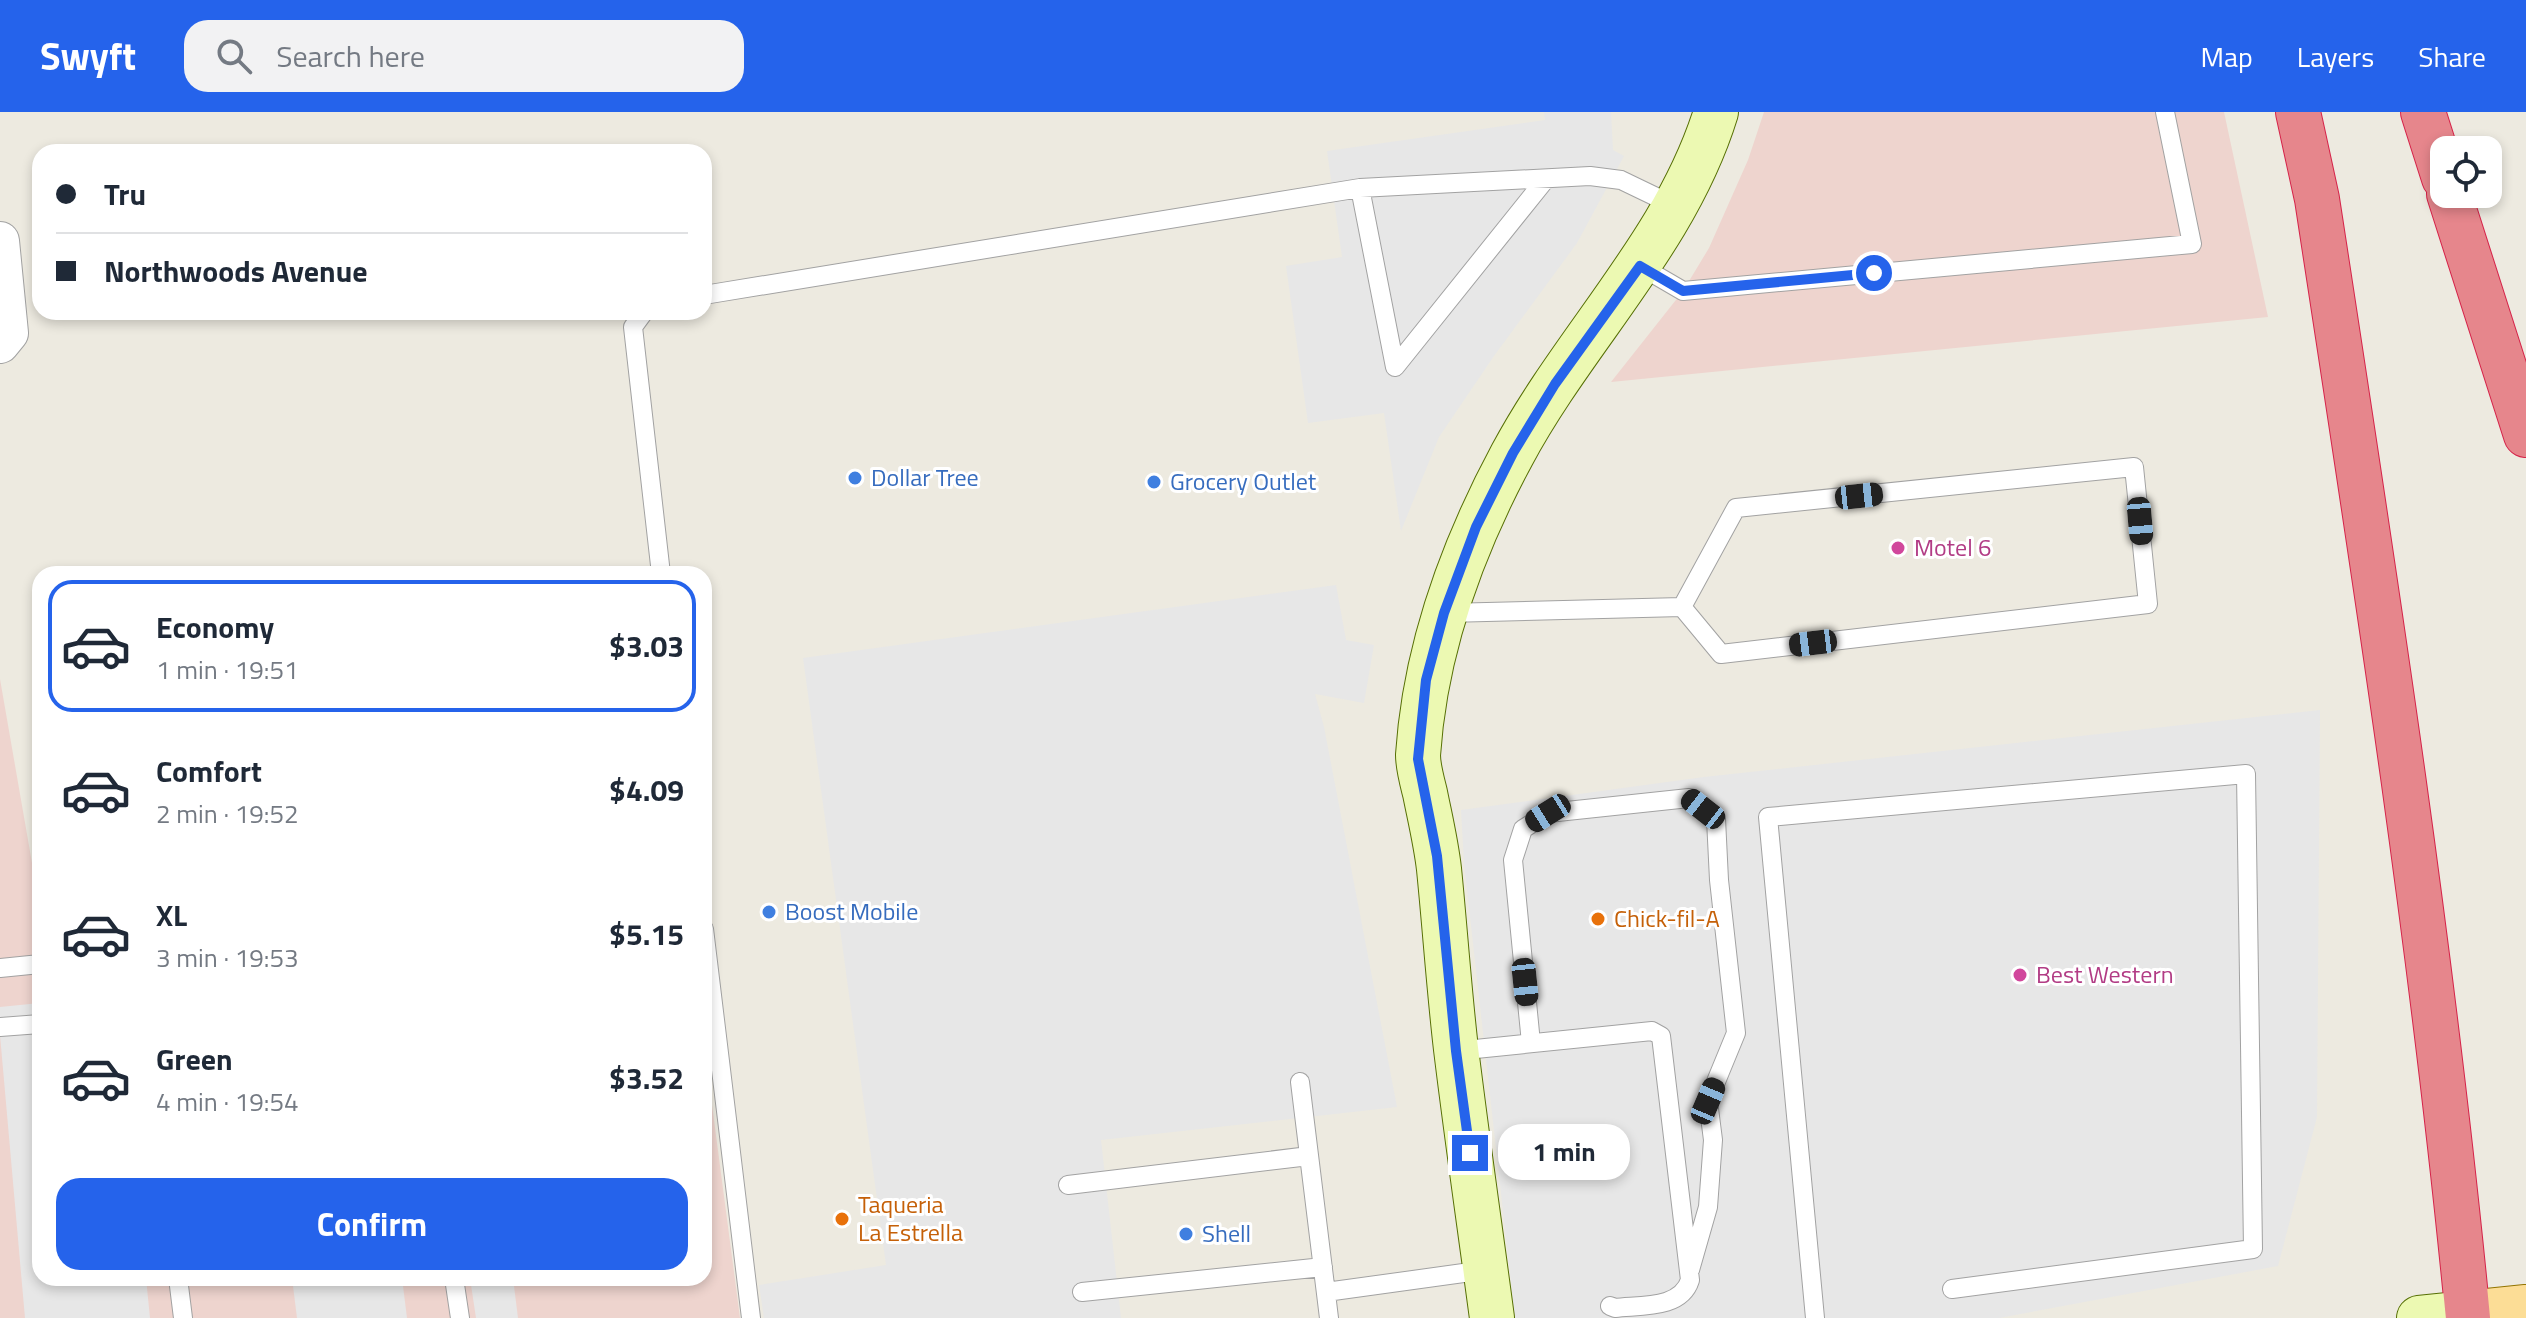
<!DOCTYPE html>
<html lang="en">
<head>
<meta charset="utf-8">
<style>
	:root { --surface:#fff; --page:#f2f2f3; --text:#1f2937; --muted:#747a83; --line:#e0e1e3; --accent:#2563eb }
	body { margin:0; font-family:"Titillium Web",sans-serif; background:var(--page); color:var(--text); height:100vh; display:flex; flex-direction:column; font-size:30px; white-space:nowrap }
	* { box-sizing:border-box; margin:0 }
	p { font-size:26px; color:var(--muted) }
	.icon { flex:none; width:44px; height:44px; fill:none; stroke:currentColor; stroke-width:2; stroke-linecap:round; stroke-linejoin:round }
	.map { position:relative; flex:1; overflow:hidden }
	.sheet { position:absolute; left:32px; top:454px; width:680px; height:720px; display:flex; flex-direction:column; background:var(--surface); border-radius:24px; box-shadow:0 4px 12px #0003 }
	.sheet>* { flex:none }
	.top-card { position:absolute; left:32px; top:32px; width:680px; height:176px; border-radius:24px; box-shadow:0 4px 12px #0003; display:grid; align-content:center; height:176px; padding:0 24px; background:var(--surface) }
	.fabs { position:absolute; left:2430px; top:24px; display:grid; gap:16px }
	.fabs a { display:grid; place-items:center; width:72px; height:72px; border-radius:16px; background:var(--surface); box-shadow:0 4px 12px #0003; font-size:40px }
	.end { position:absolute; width:36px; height:36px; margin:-18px; border:10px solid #2563eb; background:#fff; box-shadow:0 0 0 4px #fff }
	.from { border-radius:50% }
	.bubble { position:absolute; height:56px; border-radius:24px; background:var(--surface); box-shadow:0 4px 12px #0003; font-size:26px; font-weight:700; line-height:56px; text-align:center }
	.car { position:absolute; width:24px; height:48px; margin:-24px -12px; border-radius:10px; box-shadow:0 0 6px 2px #0007; background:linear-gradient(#222 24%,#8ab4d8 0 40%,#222 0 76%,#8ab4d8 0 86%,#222 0) }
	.top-card b { display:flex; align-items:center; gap:28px; height:76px; font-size:30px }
	.top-card b+b { border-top:2px solid var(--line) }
	.top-card i { width:20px; height:20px; background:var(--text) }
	ul { padding:14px 0 0; list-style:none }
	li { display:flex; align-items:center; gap:24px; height:132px; margin:0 16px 12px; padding:0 8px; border:4px solid transparent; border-radius:24px }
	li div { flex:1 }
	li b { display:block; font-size:30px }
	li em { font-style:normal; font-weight:700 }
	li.active { border-color:var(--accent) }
	li>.icon { width:72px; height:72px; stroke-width:1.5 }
	.button { display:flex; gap:16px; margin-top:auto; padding:16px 24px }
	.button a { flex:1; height:92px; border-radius:24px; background:var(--accent); color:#fff; font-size:32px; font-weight:700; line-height:92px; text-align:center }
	header { display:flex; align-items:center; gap:48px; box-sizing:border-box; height:112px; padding:0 40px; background:var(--accent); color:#fff }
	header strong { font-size:38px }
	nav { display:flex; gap:44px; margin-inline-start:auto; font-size:28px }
	.search { width:560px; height:72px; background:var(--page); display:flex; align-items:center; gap:20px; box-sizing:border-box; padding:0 28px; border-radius:24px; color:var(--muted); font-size:30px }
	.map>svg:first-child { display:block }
</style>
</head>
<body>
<header>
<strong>Swyft</strong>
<div class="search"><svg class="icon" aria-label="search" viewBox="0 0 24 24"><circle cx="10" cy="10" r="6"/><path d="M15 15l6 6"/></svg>Search here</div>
<nav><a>Map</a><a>Layers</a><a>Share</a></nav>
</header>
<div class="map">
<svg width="2526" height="1206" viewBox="0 0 2526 1206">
	<rect width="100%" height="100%" fill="#edeae0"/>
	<!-- commercial -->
	<path fill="#eed4ce" d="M 1764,0 L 2224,0 L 2268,205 L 1611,270 L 1683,179 L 1709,136 L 1748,48 Z
		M 0,567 L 40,797 L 40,1166 L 704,1166 L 704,932 L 740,1206 L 0,1206 Z"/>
	<!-- parking -->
	<path fill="#e7e7e7" d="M 1544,0 L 1611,0 L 1613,38 L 1624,44 L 1577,131 L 1494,244 L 1439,325 L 1401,419 L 1384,301 L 1308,311 L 1286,154 L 1342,145 L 1327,39 L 1545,8 Z
		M 1336,473 L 1346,528 L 1374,533 L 1364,591 L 1315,582 L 1324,615 L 1397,995 L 1101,1028 L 1121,1206 L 764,1206 L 759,1173 L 886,1153 L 803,546 Z
		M 2320,598 L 2317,1005 L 2278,1154 L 1999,1206 L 1515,1206 L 1464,751 L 1461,698 L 1704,665 Z
		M 40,891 L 40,1166 L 146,1166 L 150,1206 L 25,1206 L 0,923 L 0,895 Z
		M 292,1166 L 402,1166 L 407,1206 L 297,1206 Z
		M 470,1166 L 513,1166 L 518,1206 L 476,1206 Z"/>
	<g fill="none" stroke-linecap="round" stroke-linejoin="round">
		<defs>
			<path id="lane" d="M 1545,68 L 1395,255 L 1360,76 L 1590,64 L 1621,68 L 1675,94
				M 1640,154 L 1683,179 L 2192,132 L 2165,0
				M 704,183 L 1360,76
				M 644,200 L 633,215 L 661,462
				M 1447,501 L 1682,495 L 1721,542 L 2148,492 L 2134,355 L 1736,396 L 1682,495
				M 704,817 L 751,1206
				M 0,856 L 40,852
				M 0,915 L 40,912
				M 1531,931 L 1513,748 L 1523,717 L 1548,701 L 1689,686 L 1716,707 L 1719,768 L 1736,921 L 1708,989 L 1713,1028 L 1708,1095 L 1690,1158
				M 1456,939 L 1652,919 L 1661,924 L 1690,1168 C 1681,1197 1641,1193 1615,1196 L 1610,1194
				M 1300,970 L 1329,1206
				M 1068,1073 L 1309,1044
				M 178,1166 L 183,1206
				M 454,1166 L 460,1206
				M 1082,1180 L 1323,1155
				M 1326,1180 L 1485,1158
				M 1815,1206 L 1768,705 L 2246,662 L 2253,1137 L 1952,1177"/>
			<path id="street" d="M 0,129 L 9,221 L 0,232"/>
			<path id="secondary" d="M 1492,1206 C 1480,1116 1467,1027 1456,937 C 1449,877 1445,817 1439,757 C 1436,731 1430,706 1425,681 C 1422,669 1418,655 1418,643 C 1425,537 1462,436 1512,343 C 1575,225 1676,130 1716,0
				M 2419,1206 L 2468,1201"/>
			<path id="primary" d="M 2468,1201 L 2526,1195"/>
			<path id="highway" d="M 2298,0 L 2317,87 C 2374,459 2432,831 2468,1206
				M 2423,0 L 2444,66
				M 2449,82 L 2526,323"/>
		</defs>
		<!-- lane casing -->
		<use href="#lane" stroke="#a2a2a2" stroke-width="20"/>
		<!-- street casing -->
		<use href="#street" stroke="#a2a2a2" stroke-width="40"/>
		<!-- secondary casing -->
		<use href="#secondary" stroke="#566f04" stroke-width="46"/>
		<!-- primary casing -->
		<use href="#primary" stroke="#927400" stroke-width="46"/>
		<!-- highway casing -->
		<use href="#highway" stroke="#d52349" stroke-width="46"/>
		<!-- lane -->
		<use href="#lane" stroke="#fff" stroke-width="18"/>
		<!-- street -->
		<use href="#street" stroke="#fff" stroke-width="38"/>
		<!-- secondary -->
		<use href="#secondary" stroke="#ecf9b2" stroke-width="44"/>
		<!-- primary -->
		<use href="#primary" stroke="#fcdd96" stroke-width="44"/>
		<!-- highway -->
		<use href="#highway" stroke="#e6868c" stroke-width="44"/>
	</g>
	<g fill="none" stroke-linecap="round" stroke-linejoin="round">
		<!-- route -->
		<path stroke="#2563eb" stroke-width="10" d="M 1470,1041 L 1456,939 L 1437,744 L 1418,647 L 1426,568 L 1444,501 L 1476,415 L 1513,341 L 1555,272 L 1640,154 L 1683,179 L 1874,161"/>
	</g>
	<!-- markers -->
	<g fill="#3f7fe0" stroke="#fff" stroke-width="3">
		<circle cx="855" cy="366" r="8"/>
		<circle cx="1154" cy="370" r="8"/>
		<circle cx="769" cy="800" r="8"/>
		<circle cx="1186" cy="1122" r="8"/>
	</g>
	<g fill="#d1479c" stroke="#fff" stroke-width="3">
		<circle cx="1898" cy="436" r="8"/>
		<circle cx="2020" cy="863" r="8"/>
	</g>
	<g fill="#e8710a" stroke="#fff" stroke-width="3">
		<circle cx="1598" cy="807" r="8"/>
		<circle cx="842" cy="1107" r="8"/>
	</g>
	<g text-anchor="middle" stroke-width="6" stroke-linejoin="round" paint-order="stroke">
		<!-- shop labels -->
		<g font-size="24" fill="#366cbe" stroke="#fff" text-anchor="start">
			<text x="871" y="374">Dollar Tree</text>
			<text x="1170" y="378">Grocery Outlet</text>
			<text x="785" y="808">Boost Mobile</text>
			<text x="1202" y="1130">Shell</text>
		</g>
		<!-- hotel labels -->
		<g font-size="24" fill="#b23c85" stroke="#fff" text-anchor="start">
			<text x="1914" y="444">Motel 6</text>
			<text x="2036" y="871">Best Western</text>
		</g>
		<!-- food labels -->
		<g font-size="24" fill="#c56008" stroke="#fff" text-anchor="start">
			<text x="1614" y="815">Chick-fil-A</text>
			<text x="858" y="1101">Taqueria<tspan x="858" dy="28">La Estrella</tspan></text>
		</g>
	</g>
</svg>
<div class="fabs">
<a><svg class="icon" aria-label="locate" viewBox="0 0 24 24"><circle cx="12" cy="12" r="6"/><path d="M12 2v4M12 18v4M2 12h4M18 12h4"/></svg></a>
</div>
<i class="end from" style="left:1874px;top:161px"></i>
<i class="end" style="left:1470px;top:1041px"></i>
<div class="bubble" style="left:1498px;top:1012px;width:132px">1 min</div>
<i class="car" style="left:1859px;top:384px;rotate:84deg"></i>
<i class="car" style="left:2140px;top:409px;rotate:175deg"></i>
<i class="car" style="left:1813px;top:531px;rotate:263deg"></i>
<i class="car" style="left:1703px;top:697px;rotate:308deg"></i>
<i class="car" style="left:1548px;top:701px;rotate:238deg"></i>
<i class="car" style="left:1525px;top:870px;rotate:174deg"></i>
<i class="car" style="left:1708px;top:989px;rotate:23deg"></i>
<div class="top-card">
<b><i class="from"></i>Tru</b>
<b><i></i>Northwoods Avenue</b>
</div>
<section class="sheet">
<ul>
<li class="active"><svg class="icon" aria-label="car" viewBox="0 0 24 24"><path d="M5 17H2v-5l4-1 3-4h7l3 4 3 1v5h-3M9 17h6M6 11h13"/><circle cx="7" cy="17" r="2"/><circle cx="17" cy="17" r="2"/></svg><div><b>Economy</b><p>1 min · 19:51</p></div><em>$3.03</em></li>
<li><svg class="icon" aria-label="car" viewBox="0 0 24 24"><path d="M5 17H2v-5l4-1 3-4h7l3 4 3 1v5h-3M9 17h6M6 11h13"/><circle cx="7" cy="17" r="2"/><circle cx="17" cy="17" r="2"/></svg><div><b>Comfort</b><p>2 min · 19:52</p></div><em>$4.09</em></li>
<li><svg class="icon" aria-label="car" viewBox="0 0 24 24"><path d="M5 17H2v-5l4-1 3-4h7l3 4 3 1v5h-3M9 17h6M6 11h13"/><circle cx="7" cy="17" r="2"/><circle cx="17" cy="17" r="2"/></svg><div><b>XL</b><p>3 min · 19:53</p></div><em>$5.15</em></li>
<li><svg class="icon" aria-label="car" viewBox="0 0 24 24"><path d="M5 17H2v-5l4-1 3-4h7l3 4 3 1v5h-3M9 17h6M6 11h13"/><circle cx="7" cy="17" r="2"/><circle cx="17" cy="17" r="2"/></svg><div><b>Green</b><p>4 min · 19:54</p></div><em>$3.52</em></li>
</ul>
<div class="button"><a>Confirm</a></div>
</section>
</div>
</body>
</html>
